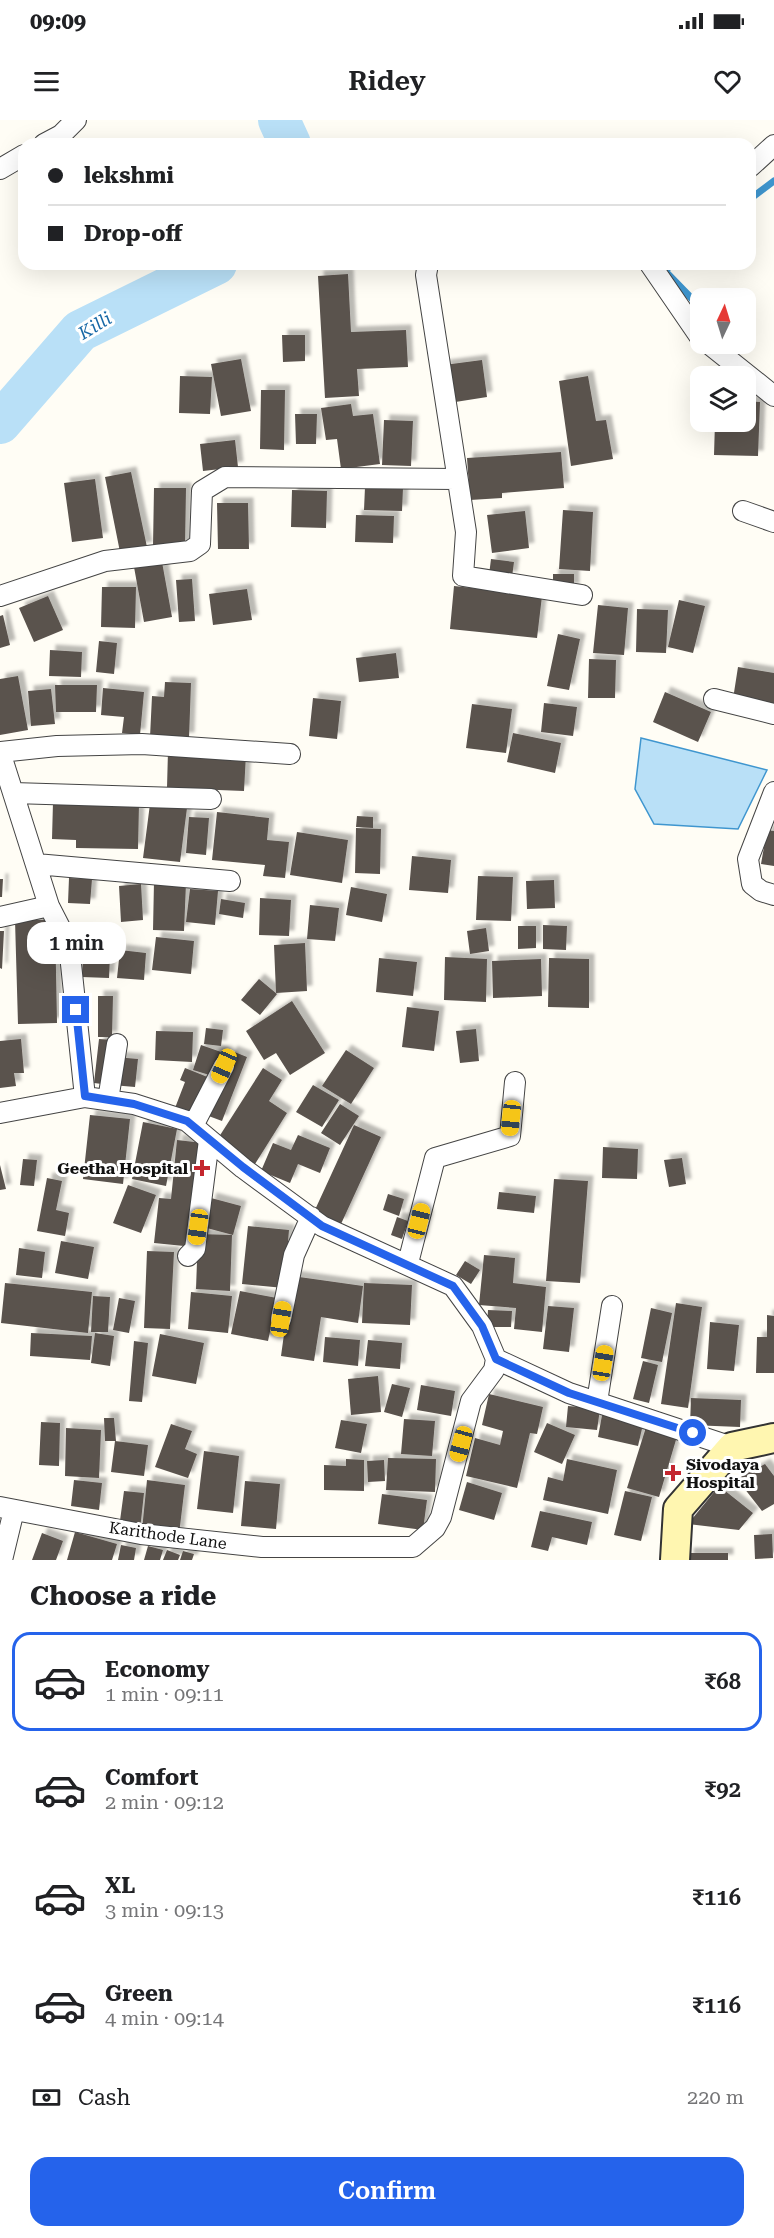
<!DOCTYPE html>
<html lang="en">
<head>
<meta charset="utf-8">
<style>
	:root { --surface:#fff; --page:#f2f2f2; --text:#202124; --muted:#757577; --line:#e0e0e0; --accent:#2563eb }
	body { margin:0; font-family:"Roboto Serif",serif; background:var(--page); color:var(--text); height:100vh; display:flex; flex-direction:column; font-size:22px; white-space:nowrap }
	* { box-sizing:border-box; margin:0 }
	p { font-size:20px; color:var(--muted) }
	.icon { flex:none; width:33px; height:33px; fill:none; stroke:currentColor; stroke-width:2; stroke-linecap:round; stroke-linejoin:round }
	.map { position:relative; height:1440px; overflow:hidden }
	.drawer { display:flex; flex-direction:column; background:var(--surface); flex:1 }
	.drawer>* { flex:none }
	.top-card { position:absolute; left:18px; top:18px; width:738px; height:132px; border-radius:18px; box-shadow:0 6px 24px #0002; display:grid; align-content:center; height:132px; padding:0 30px; background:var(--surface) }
	.needle { width:39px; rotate:4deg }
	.buttons { position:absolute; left:690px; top:168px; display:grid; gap:12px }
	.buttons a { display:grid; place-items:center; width:66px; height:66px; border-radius:12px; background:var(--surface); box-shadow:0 6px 24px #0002; font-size:30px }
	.end { position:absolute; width:27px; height:27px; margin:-14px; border:8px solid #2563eb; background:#fff; box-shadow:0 0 0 3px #fff }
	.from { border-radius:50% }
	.bubble { position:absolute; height:42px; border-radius:18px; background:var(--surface); box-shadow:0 6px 24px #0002; font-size:20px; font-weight:600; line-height:42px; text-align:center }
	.car { position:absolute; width:18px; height:36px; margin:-18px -9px; border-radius:8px; box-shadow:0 0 4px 2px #0007; background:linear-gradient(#f5c518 24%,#345 0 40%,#f5c518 0 76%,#345 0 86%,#f5c518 0) }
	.top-card b { display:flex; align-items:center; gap:21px; height:57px; font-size:22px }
	.top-card b+b { border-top:2px solid var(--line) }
	.top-card i { width:15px; height:15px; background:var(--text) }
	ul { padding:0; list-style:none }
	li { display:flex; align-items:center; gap:18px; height:99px; margin:0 12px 9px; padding:0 18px; border:3px solid transparent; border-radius:18px }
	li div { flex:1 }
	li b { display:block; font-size:22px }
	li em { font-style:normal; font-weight:600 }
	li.on { border-color:var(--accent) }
	li>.icon { width:54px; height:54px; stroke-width:1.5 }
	h2 { padding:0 30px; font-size:27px; line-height:72px }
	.pay { display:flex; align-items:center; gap:15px; height:66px; padding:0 30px; font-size:22px }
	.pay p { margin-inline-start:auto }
	.action { display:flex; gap:12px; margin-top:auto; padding:12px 30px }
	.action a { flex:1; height:69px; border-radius:18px; background:var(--accent); color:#fff; font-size:24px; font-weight:600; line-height:69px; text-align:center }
	.status { display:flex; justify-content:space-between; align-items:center; height:42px; padding:0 30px; background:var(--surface); direction:ltr }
	.status svg { height:16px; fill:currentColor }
	header { display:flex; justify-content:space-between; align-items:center; height:78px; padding:0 30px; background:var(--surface); font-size:27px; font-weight:600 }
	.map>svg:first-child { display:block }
</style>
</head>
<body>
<div class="status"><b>09:09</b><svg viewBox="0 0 49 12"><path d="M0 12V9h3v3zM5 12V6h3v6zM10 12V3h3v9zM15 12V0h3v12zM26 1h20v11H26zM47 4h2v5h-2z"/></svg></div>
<header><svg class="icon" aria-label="menu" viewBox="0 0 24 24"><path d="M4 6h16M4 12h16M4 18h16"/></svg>Ridey<svg class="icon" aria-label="heart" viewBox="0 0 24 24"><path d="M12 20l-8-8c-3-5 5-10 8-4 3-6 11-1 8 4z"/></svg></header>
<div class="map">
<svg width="774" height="1440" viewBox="0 0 774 1440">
	<defs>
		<filter id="shadow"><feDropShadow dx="5.5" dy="-5.5" stdDeviation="1.5" flood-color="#0004"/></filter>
	</defs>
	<rect width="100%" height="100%" fill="#fffdf5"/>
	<!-- water -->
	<path fill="#b9e0f7" stroke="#3f96cf" stroke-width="1.5" d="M 641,618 L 767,650 L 738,709 L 654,704 L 635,669 Z"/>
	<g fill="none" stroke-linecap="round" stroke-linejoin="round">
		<!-- stream -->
		<path stroke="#3f96cf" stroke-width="7" d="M 750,79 L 774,61
			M 672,144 L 665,151 L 700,187"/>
		<!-- river -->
		<path stroke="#b9e0f7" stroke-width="42" d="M 279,0 L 290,24
			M 0,303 L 80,211 L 216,144"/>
	</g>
	<!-- building -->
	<path fill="#5a524d" filter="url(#shadow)" d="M 348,154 L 351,212 L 406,210 L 408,247 L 357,249 L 359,276 L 325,278 L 318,156 Z
		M 282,215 L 305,215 L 305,241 L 283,242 Z
		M 241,239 L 251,291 L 221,296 L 211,244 Z
		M 482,240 L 487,277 L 449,283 L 444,245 Z
		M 180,256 L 212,257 L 210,294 L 179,293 Z
		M 588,256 L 596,301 L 606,300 L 613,339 L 571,346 L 559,261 Z
		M 261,270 L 285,270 L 284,330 L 260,329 Z
		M 746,281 L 760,282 L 758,336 L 714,335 L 715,302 L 746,302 Z
		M 351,284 L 353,296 L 373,294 L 380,344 L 341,349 L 337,319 L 326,320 L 321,288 Z
		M 295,294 L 317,294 L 316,324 L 296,324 Z
		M 384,300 L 413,301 L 411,346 L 382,345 Z
		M 235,320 L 238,347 L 203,351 L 200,324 Z
		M 561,332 L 564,368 L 502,373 L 502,378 L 470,380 L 467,338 Z
		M 131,352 L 147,427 L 120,432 L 105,357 Z
		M 95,359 L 103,418 L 72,422 L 64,363 Z
		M 365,367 L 403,368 L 402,391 L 364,390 Z
		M 154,368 L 186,368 L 185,427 L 153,426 Z
		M 292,370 L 327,371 L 326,408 L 291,407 Z
		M 217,383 L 248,383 L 249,429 L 218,429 Z
		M 563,390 L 593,392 L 590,451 L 559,449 Z
		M 525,391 L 529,428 L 492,433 L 487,395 Z
		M 356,395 L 394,396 L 393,423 L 355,422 Z
		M 491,439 L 514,442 L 512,457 L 489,455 Z
		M 162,442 L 172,497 L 144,502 L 134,447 Z
		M 553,454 L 574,454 L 574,469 L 553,468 Z
		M 192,459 L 195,501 L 179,502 L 176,460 Z
		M 454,466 L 542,476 L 537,518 L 450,509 Z
		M 102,467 L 136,467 L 135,508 L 101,507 Z
		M 247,469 L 252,500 L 213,505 L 209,474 Z
		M 48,476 L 63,510 L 34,522 L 19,488 Z
		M 679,480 L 705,486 L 693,533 L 668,527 Z
		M 598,485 L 628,488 L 624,535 L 593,533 Z
		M 637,489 L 668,490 L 666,533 L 636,532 Z
		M 3,495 L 10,525 L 0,528 L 0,496 Z
		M 558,514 L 580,519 L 569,570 L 547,566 Z
		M 99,521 L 117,523 L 114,554 L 96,552 Z
		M 50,530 L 82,532 L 81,557 L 49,556 Z
		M 396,533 L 399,558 L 359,562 L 356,538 Z
		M 589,539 L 616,540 L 615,578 L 588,578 Z
		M 738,547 L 774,553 L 774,586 L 733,579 Z
		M 18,556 L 28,610 L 0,615 L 0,559 Z
		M 165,562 L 191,563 L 189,618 L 150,617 L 152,576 L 164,577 Z
		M 55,565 L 97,565 L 96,592 L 56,592 Z
		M 103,568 L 144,572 L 140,615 L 122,613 L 124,597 L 101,595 Z
		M 51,569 L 55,604 L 31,606 L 28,571 Z
		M 665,572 L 711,592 L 698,622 L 653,602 Z
		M 313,578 L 341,581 L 337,619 L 309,616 Z
		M 544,583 L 577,587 L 573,616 L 541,612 Z
		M 472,584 L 512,589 L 506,633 L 466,628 Z
		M 513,613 L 561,623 L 555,653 L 507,642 Z
		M 168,631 L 246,634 L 244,671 L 167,668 Z
		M 53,682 L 139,684 L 138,729 L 76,728 L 76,720 L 52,719 Z
		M 150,684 L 187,688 L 180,742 L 143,738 Z
		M 217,692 L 269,698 L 267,720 L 289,722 L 285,758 L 263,756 L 265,745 L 212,740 Z
		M 357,696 L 373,697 L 373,708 L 356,707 Z
		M 189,697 L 209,698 L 206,735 L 186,733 Z
		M 356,708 L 381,709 L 380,754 L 355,753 Z
		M 767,710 L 774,711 L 774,746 L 761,744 Z
		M 297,712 L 348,720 L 342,763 L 290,755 Z
		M 412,736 L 451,740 L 448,773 L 409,770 Z
		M 478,756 L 513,757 L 511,801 L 476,800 Z
		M 69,758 L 92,759 L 90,784 L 68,783 Z
		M 0,759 L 3,759 L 2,777 L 0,777 Z
		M 554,760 L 555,788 L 527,789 L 526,761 Z
		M 154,762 L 186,763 L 184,811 L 153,810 Z
		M 141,764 L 143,800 L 121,802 L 119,766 Z
		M 351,767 L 387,774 L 382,802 L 346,795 Z
		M 190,769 L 218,771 L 215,805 L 186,802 Z
		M 260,778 L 291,780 L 289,816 L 259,815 Z
		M 221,779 L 245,783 L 243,798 L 219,794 Z
		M 310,785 L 339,788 L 335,821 L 307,819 Z
		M 15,800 L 55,800 L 57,903 L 18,904 Z
		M 543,805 L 567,806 L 566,830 L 543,829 Z
		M 518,806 L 536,806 L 536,828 L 518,829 Z
		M 486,808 L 489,831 L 470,834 L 467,811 Z
		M 0,811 L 4,811 L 2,849 L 0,848 Z
		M 84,813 L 111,814 L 109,858 L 82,857 Z
		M 156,817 L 194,821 L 191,854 L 152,850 Z
		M 305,823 L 307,871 L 276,873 L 274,825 Z
		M 120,830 L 146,833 L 144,860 L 117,858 Z
		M 445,837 L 487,839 L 486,882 L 444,880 Z
		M 379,838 L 417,842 L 413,876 L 376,872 Z
		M 549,838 L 589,839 L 589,888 L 548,887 Z
		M 541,839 L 542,876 L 493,878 L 492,841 Z
		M 259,859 L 277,874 L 260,895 L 241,880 Z
		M 98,876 L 113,876 L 112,917 L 98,917 Z
		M 292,881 L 325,933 L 290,955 L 276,933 L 264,940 L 246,911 Z
		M 407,887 L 439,891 L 434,931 L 402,927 Z
		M 206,908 L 223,910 L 221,926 L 204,924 Z
		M 476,909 L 479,941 L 460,943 L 456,911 Z
		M 156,911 L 193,912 L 192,942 L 155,940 Z
		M 21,919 L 24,953 L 14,953 L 16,966 L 0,968 L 0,921 Z
		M 99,919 L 114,920 L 110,965 L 94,963 Z
		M 201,925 L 224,933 L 216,957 L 193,950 Z
		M 346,930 L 374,948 L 351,984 L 322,966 Z
		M 232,931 L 247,937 L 222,1001 L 206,995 Z
		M 115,937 L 138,939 L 135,967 L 112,965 Z
		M 185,948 L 210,958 L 195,996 L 175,988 L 185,962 L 180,960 Z
		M 263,948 L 282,960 L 269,981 L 287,993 L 255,1044 L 217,1020 Z
		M 313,965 L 339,980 L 322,1007 L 296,992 Z
		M 340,984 L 359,996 L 340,1025 L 321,1013 Z
		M 90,995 L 130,999 L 123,1064 L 83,1059 Z
		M 143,1002 L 177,1009 L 166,1066 L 132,1059 Z
		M 354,1005 L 381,1017 L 341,1104 L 314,1092 Z
		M 298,1015 L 330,1028 L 320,1053 L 298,1044 L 290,1063 L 261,1051 L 273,1023 L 291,1030 Z
		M 177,1020 L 203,1023 L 194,1127 L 154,1123 L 159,1078 L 171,1079 Z
		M 603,1027 L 638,1029 L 637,1059 L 602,1058 Z
		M 682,1038 L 686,1064 L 669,1067 L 664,1040 Z
		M 23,1039 L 37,1040 L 34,1066 L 20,1065 Z
		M 0,1045 L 6,1069 L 0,1070 Z
		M 47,1058 L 62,1061 L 56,1090 L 69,1093 L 65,1116 L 37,1111 Z
		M 554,1059 L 588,1061 L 580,1163 L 546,1161 Z
		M 128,1065 L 156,1075 L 141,1113 L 113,1103 Z
		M 499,1072 L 536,1076 L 534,1093 L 497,1089 Z
		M 388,1074 L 404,1079 L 399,1096 L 383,1090 Z
		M 211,1078 L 241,1086 L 233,1115 L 203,1107 Z
		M 397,1097 L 408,1101 L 402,1119 L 391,1115 Z
		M 248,1106 L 289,1110 L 284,1168 L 242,1164 Z
		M 198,1114 L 232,1115 L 230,1171 L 196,1169 Z
		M 61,1121 L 94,1127 L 88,1159 L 55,1153 Z
		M 19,1128 L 45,1132 L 42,1158 L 16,1155 Z
		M 147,1131 L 174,1132 L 170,1209 L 144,1208 Z
		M 484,1135 L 515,1138 L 513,1163 L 546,1167 L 542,1212 L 514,1209 L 516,1188 L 479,1185 Z
		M 465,1141 L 480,1150 L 471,1164 L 456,1155 Z
		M 292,1156 L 363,1166 L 358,1203 L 321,1197 L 314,1241 L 281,1236 Z
		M 5,1163 L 92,1172 L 88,1213 L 1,1203 Z
		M 364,1163 L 412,1165 L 410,1205 L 362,1203 Z
		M 240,1171 L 277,1178 L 268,1221 L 231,1214 Z
		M 191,1172 L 232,1176 L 228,1213 L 188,1209 Z
		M 93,1176 L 110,1177 L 108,1212 L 91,1212 Z
		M 119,1178 L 135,1181 L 129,1213 L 113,1210 Z
		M 676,1183 L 702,1187 L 688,1288 L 661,1284 Z
		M 548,1186 L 574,1188 L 569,1232 L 543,1229 Z
		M 651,1188 L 672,1193 L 662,1242 L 641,1238 Z
		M 488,1190 L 512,1191 L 511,1207 L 487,1207 Z
		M 767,1195 L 774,1196 L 774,1253 L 756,1253 L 757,1217 L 767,1217 Z
		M 710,1202 L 739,1205 L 734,1251 L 707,1249 Z
		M 31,1213 L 92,1216 L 90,1240 L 30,1236 Z
		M 95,1213 L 114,1216 L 110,1246 L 91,1243 Z
		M 160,1214 L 204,1223 L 196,1264 L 152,1256 Z
		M 325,1217 L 360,1220 L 358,1246 L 323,1242 Z
		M 368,1220 L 402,1223 L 400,1249 L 365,1246 Z
		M 134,1221 L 148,1223 L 142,1282 L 129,1281 Z
		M 643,1241 L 658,1245 L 649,1283 L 633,1279 Z
		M 378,1256 L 381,1292 L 351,1295 L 348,1259 Z
		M 392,1264 L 410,1268 L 402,1297 L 384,1292 Z
		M 421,1265 L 455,1271 L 451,1296 L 417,1290 Z
		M 489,1274 L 543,1287 L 537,1314 L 530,1313 L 517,1368 L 466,1356 L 475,1318 L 500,1325 L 503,1311 L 482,1305 Z
		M 691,1278 L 741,1280 L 740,1307 L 690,1305 Z
		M 568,1286 L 600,1289 L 597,1310 L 566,1307 Z
		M 603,1290 L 644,1300 L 638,1326 L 598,1317 Z
		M 104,1298 L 114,1298 L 116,1321 L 105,1321 Z
		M 404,1299 L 435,1301 L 432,1336 L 401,1334 Z
		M 341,1300 L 367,1304 L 361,1333 L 335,1328 Z
		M 41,1302 L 60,1303 L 59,1346 L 39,1345 Z
		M 547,1303 L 575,1315 L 562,1344 L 534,1332 Z
		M 171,1304 L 192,1311 L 185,1329 L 197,1334 L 188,1358 L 155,1347 Z
		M 647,1304 L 678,1313 L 659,1377 L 627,1368 Z
		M 66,1308 L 101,1310 L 99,1358 L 65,1356 Z
		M 115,1321 L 148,1325 L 144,1356 L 111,1352 Z
		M 204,1331 L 239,1336 L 233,1393 L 197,1389 Z
		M 388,1338 L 436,1339 L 435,1372 L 386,1370 Z
		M 346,1339 L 364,1340 L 364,1371 L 324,1370 L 324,1345 L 346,1346 Z
		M 567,1339 L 617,1350 L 608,1394 L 543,1380 L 548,1357 L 563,1361 Z
		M 384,1340 L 385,1361 L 368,1362 L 367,1341 Z
		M 765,1344 L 774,1356 L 774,1384 L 762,1391 L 737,1359 Z
		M 74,1360 L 102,1363 L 99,1390 L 71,1386 Z
		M 147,1360 L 185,1365 L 179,1414 L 142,1410 Z
		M 245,1361 L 280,1364 L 276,1409 L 241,1406 Z
		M 467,1362 L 502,1373 L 494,1400 L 459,1390 Z
		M 719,1366 L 753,1393 L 739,1410 L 688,1404 Z
		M 124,1371 L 144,1373 L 140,1410 L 119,1408 Z
		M 625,1371 L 652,1377 L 641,1421 L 614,1415 Z
		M 382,1374 L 427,1380 L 423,1410 L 378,1404 Z
		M 540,1391 L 592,1402 L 587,1425 L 552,1417 L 548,1431 L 531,1427 Z
		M 75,1412 L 117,1424 L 112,1440 L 67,1440 Z
		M 42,1413 L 63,1421 L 56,1440 L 32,1440 Z
		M 772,1414 L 773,1438 L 755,1439 L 754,1415 Z
		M 121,1425 L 136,1428 L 134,1440 L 118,1440 Z
		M 148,1426 L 163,1430 L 160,1440 L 144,1440 Z
		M 167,1430 L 180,1435 L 178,1440 L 163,1440 Z
		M 183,1431 L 194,1434 L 192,1440 L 180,1440 Z
		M 688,1433 L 728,1433 L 728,1440 L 688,1440 Z"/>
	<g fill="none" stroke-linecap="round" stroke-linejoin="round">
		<defs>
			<path id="minor" d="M 44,24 L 61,15 L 76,0
				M 750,47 L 774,25
				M 0,49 L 24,35
				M 428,144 L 426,155 L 466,412 L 463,456 L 582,475
				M 650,144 L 700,217
				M 709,224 L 774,276
				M 743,391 L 774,402
				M 0,476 L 105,441 L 190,431 L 200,424 L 202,371 L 225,357 L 456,359
				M 714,579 L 774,594
				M 0,632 L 49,786 L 69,825 L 85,977
				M 0,632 L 57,626 L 142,624 L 290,634
				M 774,672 L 748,739 L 752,764 L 761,771 L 774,775
				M 13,673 L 211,679
				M 36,744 L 230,761
				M 0,797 L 49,786
				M 108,980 L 117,924
				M 0,993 L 85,977 L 134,984 L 187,1001 L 243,1048 L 322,1106 L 453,1166 L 482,1206 L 496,1239 L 569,1273 L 732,1327
				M 193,1006 L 224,946
				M 188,1136 L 195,1129 L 209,1020
				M 408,1143 L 435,1038 L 510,1016 L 515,962
				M 281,1199 L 294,1135 L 311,1097
				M 597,1282 L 612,1186
				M 0,1387 L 141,1414 L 262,1427 L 413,1427 L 435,1408 L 441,1397 L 471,1281 L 494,1250 L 496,1239
				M 2,1440 L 14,1390"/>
			<path id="secondary" d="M 675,1440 L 678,1389 L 732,1327 L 774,1318"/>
		</defs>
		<!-- minor casing -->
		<use href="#minor" stroke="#444" stroke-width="22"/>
		<!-- secondary casing -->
		<use href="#secondary" stroke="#333" stroke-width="32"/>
		<!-- minor -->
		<use href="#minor" stroke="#fff" stroke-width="20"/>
		<!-- secondary -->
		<use href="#secondary" stroke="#fff6b0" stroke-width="28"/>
	</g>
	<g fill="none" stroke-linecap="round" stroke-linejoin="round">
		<!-- route -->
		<path stroke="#2563eb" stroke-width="8" d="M 76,890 L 85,976 L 134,984 L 187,1001 L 243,1047 L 322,1106 L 453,1166 L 482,1206 L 496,1239 L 569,1273 L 693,1313"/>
	</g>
	<!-- markers -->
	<g fill="#c4262e" stroke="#fff" stroke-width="2">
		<path d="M199 1039h6v6h6v6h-6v6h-6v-6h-6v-6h6z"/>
		<path d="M670 1344h6v6h6v6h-6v6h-6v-6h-6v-6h6z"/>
	</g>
	<g text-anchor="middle" stroke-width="6" stroke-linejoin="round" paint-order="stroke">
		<!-- poi labels -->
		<g font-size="16" font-weight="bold" fill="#111" stroke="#fff" text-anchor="end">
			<text x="188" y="1054">Geetha Hospital</text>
			<text x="686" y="1350" text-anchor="start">Sivodaya<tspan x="686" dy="18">Hospital</tspan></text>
		</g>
		<!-- street labels -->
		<g font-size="16" fill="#111" stroke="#fff">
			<text transform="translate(168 1415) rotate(8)" y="6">Karithode Lane</text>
		</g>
		<!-- water labels -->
		<g font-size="18" font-style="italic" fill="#1768a6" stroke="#fff">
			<text transform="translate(95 206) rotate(-31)" y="6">Killi</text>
		</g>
	</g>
</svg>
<div class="buttons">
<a><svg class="needle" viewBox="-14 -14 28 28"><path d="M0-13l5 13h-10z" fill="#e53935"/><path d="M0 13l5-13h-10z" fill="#757577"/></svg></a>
<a><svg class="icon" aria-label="layers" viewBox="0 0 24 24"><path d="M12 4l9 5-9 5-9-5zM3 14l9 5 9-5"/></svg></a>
</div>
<i class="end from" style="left:693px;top:1313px"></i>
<i class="end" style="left:76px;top:890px"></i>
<div class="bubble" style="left:27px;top:802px;width:99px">1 min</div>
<i class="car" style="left:224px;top:946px;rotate:204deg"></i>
<i class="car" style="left:511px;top:998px;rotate:186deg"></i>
<i class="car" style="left:419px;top:1101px;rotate:14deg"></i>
<i class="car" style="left:198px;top:1107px;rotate:188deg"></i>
<i class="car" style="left:281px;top:1199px;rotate:9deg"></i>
<i class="car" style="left:603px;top:1243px;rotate:9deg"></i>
<i class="car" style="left:461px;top:1324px;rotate:195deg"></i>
<div class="top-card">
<b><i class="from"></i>lekshmi</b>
<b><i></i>Drop-off</b>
</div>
</div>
<section class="drawer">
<h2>Choose a ride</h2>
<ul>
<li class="on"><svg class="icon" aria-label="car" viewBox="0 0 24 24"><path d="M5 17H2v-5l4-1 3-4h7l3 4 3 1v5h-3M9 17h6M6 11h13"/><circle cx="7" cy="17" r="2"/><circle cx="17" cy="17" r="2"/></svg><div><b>Economy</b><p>1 min · 09:11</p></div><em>₹68</em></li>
<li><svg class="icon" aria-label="car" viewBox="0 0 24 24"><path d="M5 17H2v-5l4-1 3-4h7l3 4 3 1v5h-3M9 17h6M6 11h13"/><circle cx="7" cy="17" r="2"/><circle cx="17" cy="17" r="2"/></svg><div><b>Comfort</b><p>2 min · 09:12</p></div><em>₹92</em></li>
<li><svg class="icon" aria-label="car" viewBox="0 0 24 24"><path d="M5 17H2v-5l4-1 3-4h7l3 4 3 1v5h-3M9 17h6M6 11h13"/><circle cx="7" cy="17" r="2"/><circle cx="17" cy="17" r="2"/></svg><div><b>XL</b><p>3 min · 09:13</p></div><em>₹116</em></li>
<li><svg class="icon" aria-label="car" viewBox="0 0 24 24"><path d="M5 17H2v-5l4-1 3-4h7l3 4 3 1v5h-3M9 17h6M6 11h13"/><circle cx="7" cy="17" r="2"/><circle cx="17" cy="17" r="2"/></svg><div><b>Green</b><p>4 min · 09:14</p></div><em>₹116</em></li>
</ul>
<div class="pay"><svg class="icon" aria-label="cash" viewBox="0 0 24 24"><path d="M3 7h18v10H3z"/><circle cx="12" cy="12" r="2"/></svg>Cash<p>220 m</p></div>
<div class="action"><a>Confirm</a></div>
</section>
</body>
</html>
